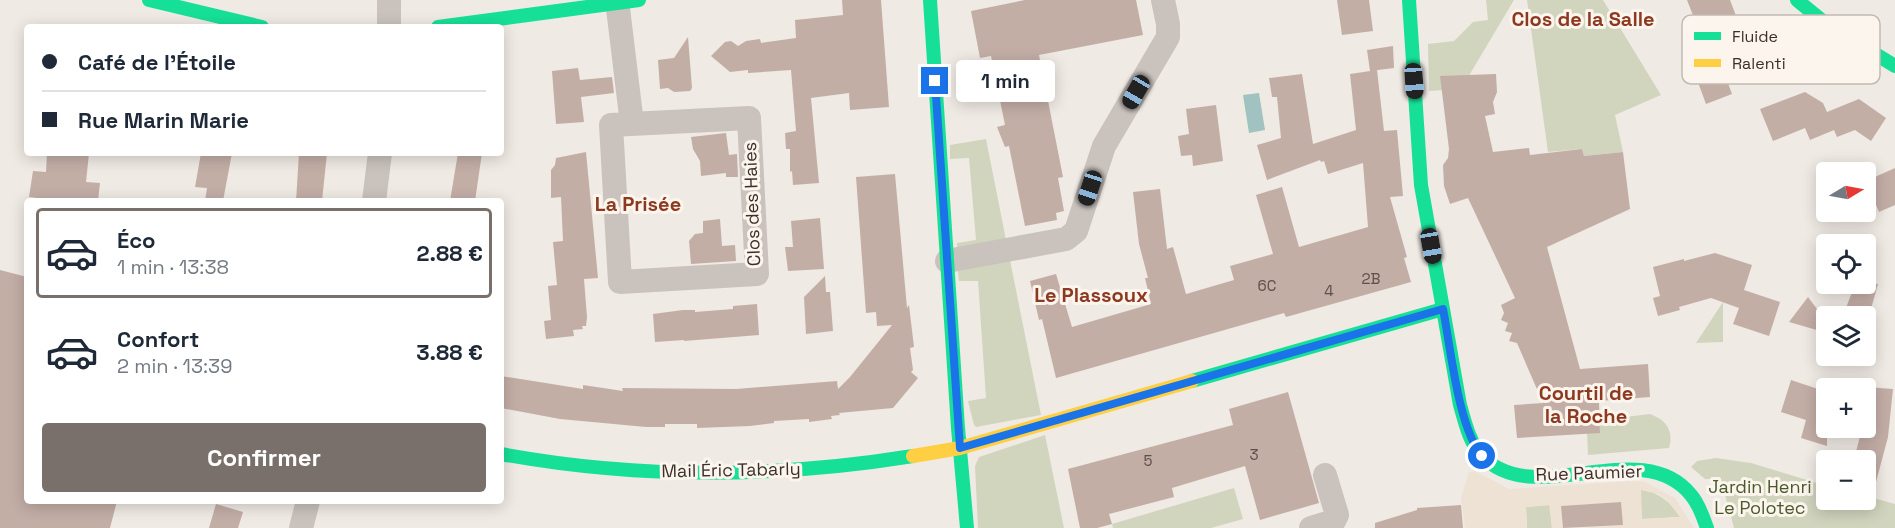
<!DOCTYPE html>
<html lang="fr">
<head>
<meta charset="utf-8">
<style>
	:root { --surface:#fff; --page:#f6f6f7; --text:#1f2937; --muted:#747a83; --line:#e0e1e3; --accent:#7a706b }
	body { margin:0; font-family:"Space Grotesk",sans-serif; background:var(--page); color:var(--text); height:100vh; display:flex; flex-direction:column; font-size:22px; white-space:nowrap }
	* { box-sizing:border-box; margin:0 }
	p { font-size:20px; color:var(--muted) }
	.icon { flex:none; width:33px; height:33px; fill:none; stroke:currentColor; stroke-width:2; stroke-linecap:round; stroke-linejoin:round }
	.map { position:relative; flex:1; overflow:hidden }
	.drawer { position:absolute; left:24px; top:198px; width:480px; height:306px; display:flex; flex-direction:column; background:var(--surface); border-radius:6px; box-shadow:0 3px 15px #0003 }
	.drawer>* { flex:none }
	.guide { position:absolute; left:24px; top:24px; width:480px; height:132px; border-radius:6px; box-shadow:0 3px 15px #0003; display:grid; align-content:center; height:132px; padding:0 18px; background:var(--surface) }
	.needle { width:39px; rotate:80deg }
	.buttons { position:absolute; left:1816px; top:162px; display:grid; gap:12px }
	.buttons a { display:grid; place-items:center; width:60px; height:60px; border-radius:6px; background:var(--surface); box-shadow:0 3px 15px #0003; font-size:30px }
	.end { position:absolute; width:27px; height:27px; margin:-14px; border:8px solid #1a73e8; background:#fff; box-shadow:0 0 0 3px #fff }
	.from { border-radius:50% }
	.bubble { position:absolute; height:42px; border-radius:6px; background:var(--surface); box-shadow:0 3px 15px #0003; font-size:20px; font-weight:600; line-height:42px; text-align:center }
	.car { position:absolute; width:18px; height:36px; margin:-18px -9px; border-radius:8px; box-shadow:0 0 4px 2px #0007; background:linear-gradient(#222 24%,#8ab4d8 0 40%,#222 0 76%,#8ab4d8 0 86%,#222 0) }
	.guide b { display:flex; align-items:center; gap:21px; height:57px; font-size:22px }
	.guide b+b { border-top:2px solid var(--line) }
	.guide i { width:15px; height:15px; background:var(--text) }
	ul { padding:10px 0 0; list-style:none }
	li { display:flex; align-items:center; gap:18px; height:90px; margin:0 12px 9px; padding:0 6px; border:3px solid transparent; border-radius:6px }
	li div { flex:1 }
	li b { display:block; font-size:22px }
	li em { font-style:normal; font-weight:600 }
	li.selected { border-color:var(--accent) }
	li>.icon { width:54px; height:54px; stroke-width:1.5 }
	.primary-button { display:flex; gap:12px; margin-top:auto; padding:12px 18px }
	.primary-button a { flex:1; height:69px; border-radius:6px; background:var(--accent); color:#fff; font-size:24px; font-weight:600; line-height:69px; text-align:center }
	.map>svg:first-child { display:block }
</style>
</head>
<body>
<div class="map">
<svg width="1895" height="528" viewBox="0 0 1895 528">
	<rect width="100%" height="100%" fill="#f0eae4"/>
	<!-- green -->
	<path fill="#d1d5be" d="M 1486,0 L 1514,0 L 1461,89 L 1429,91 L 1428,44 L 1454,41 L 1473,22 L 1488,20 Z
		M 1527,0 L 1603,0 L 1661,95 L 1615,115 L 1623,152 L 1584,156 L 1582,149 L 1548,152 Z
		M 986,139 L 1006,240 L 957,250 L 957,243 L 976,240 L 969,158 L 950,159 L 950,145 Z
		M 1010,260 L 1041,415 L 976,427 L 974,425 L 968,401 L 986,398 L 978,281 L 959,281 L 958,271 Z
		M 1723,302 L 1723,342 L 1696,343 Z
		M 1650,414 C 1666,420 1674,430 1669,448 L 1588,455 L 1587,433 L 1600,433 L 1600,420 Z
		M 1045,435 L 1064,528 L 978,528 L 975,466 L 979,457 Z
		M 1716,458 L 1751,463 L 1827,486 L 1827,500 L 1866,500 L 1866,496 L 1895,504 L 1895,528 L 1734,528 L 1724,491 L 1713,479 L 1705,479 L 1691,467 L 1697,461 Z
		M 1234,488 L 1243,519 L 1211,528 L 1113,528 L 1112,524 Z
		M 1640,489 C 1659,493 1670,501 1680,517 L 1642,519 Z
		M 1550,505 L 1552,528 L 1527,528 L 1526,507 Z"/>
	<!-- plaza -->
	<path fill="#eee2d4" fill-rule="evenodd" d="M 1475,471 L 1509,489 L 1631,481 L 1645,482 L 1675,498 L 1694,528 L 1578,528 L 1622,525 L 1620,502 L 1561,506 L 1563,528 L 1552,528 L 1549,505 L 1526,507 L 1527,528 L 1465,528 L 1461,498 L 1469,472 ZM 1641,490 L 1658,494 L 1666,499 L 1680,517 L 1642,519 Z"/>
	<!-- water -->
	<path fill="#a0c2c1" d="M 1259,93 L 1265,130 L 1249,133 L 1243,95 Z"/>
	<!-- building -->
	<path fill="#c3aea6" d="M 842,0 L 881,0 L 889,107 L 850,110 L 849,93 L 811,98 L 819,183 L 793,185 L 792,171 L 790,172 L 790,149 L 786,149 L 785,133 L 796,131 L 791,70 L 748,73 L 748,70 L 730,72 L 711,56 L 725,42 L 731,41 L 738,46 L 746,41 L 760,39 L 761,43 L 796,38 L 795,20 L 843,15 Z
		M 1025,0 L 1136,0 L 1143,35 L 1039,55 L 1063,177 L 1058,178 L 1064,211 L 1056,213 L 1057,220 L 1025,226 L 1009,146 L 1005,147 L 997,127 L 1005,125 L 991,56 L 980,58 L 971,11 Z
		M 1337,0 L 1369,0 L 1373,31 L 1342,35 Z
		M 1687,0 L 1730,0 L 1738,21 L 1701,36 Z
		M 688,37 L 692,88 L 690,91 L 674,92 L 668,88 L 660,89 L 658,60 L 674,58 Z
		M 1393,46 L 1394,68 L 1370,71 L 1367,50 Z
		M 1718,56 L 1732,94 L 1706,104 L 1692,66 Z
		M 578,68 L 580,80 L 612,77 L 614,93 L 581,97 L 584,122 L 556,124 L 552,71 Z
		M 1377,70 L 1384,131 L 1397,130 L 1403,196 L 1390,197 L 1407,257 L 1404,258 L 1411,282 L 1286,317 L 1284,313 L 1056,378 L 1042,319 L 1039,320 L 1030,281 L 1056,274 L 1072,327 L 1151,304 L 1145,278 L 1148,278 L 1139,244 L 1133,192 L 1160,189 L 1167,249 L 1173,247 L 1186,294 L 1234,280 L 1230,266 L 1273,254 L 1256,195 L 1282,187 L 1299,247 L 1368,227 L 1363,163 L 1328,174 L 1324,161 L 1321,162 L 1320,160 L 1267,180 L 1257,145 L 1281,138 L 1277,97 L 1272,97 L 1269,78 L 1302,74 L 1313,144 L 1356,130 L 1350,74 Z
		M 1496,74 L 1497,92 L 1493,102 L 1495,114 L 1485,116 L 1493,152 L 1529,148 L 1530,155 L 1582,149 L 1584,156 L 1623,152 L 1630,209 L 1547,247 L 1580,369 L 1648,364 L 1650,397 L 1599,401 L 1600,433 L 1517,438 L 1514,405 L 1543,403 L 1517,343 L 1509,341 L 1512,333 L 1505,331 L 1508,323 L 1501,320 L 1504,313 L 1501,305 L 1515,298 L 1468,198 L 1450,204 L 1444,186 L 1443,165 L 1448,158 L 1449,149 L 1440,76 Z
		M 1805,92 L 1823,103 L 1827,112 L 1859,99 L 1886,118 L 1871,141 L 1855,130 L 1837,137 L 1834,130 L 1810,140 L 1805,128 L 1773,141 L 1760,109 Z
		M 1216,105 L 1223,161 L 1193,166 L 1192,155 L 1181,156 L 1178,136 L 1189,134 L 1186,109 Z
		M 726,133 L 729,155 L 737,154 L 738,177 L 726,177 L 726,173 L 701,176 L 700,161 L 693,149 L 691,137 Z
		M 586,152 L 598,278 L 584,279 L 587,317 L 586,326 L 582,326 L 583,329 L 573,330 L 574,336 L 546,339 L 544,321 L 551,320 L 548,286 L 557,285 L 553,242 L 563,241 L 561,197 L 551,198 L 551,170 L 555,165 L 556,158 Z
		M 47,153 L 89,153 L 86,182 L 100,183 L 98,201 L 61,201 L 29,197 L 33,171 L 46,172 Z
		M 201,153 L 232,153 L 223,201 L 205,201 L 207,188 L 195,187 Z
		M 299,153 L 327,153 L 322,201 L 296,201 Z
		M 458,153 L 482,153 L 475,201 L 450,201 Z
		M 1895,168 L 1895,205 L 1879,212 L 1866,181 Z
		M 895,174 L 907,308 L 909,305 L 914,347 L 910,348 L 913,370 L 911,372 L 918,378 L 893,408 L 839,413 L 840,415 L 831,416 L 832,419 L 809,422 L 809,419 L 774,421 L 774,423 L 750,426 L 697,428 L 697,424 L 665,424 L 665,427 L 646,427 L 560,419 L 501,408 L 501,376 L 583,389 L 583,385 L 623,391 L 622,388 L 736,389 L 837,381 L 838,389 L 850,377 L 892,325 L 877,326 L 876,312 L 866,313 L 856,177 Z
		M 820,218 L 824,269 L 788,271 L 785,247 L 793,247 L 791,221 Z
		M 720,219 L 722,246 L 735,245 L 736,261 L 691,264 L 689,241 L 695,234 L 703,233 L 703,221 Z
		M 1715,253 L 1752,265 L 1744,290 L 1780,302 L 1769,336 L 1733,324 L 1739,308 L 1711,298 L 1679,307 L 1680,310 L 1658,316 L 1653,298 L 1660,296 L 1653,267 L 1684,259 L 1684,261 Z
		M 0,270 L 27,277 L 27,501 L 117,501 L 110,528 L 0,528 Z
		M 825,276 L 826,292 L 830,292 L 833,331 L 806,334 L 804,297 Z
		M 1855,284 L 1878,284 L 1869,316 L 1843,316 Z
		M 1808,297 L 1817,309 L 1827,312 L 1827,333 L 1789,322 Z
		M 757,304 L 759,335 L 684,341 L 684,340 L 655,342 L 653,314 L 683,310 L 695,310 L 695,312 L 733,309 L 733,306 Z
		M 1791,380 L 1827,392 L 1827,446 L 1801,438 L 1806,420 L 1781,412 Z
		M 1866,387 L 1893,389 L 1888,437 L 1872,497 L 1866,496 L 1866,460 L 1854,460 L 1862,428 L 1866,428 Z
		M 1288,392 L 1319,503 L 1260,520 L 1245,466 L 1172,488 L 1174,497 L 1109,514 L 1112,524 L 1097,528 L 1080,528 L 1068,469 L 1233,425 L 1229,409 Z
		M 1621,502 L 1623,525 L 1563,528 L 1561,506 Z
		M 216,504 L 243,512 L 238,528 L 209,528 Z
		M 1461,505 L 1463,528 L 1375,528 L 1375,523 L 1417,510 L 1417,508 Z"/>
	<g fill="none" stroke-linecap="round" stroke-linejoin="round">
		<!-- street -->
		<path stroke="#c9c2bd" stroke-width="24" d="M 389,0 L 389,27
			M 617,0 L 632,124
			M 749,118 L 757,274 L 620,282 L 611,125 Z
			M 374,201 L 380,153
			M 947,261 L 1066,239 L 1076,231 L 1104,146 L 1168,37 L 1168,24 L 1163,0
			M 301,528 L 308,501
			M 1311,528 L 1334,521 L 1337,515 L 1325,475"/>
		<!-- fast -->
		<path stroke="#16e098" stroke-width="14" d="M 149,0 L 262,27
			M 930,0 L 958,428 L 967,528
			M 1409,0 L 1421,185 L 1460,405 C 1465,422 1469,442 1482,456 C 1535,511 1641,433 1691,495 C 1699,504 1703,517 1707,528
			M 1797,0 L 1825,23 L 1895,66
			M 438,27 L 639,0
			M 1192,381 L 1443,309
			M 501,454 C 637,479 776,478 913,456"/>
		<!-- slow -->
		<path stroke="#ffcf43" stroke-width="14" d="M 913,456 L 960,448 L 1192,381"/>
	</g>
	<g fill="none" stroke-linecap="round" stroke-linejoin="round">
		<!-- route -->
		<path stroke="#1a73e8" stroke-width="8" d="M 935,81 L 960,448 L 1443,309 C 1451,349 1458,427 1482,456"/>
	</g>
	<g text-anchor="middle" stroke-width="6" stroke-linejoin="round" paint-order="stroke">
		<!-- number labels -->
		<g font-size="15" fill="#5d4f49">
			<text x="1371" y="284">2B</text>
			<text x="1267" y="291">6C</text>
			<text x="1329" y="296">4</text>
			<text x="1254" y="460">3</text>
			<text x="1148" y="466">5</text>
		</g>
		<!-- street labels -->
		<g font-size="18" fill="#3b2f2a" stroke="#fbf5ed">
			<text transform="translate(752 204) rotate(-92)" y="6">Clos des Haies</text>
			<text transform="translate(731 470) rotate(-1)" y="6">Mail Éric Tabarly</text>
			<text transform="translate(1589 473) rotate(-2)" y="6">Rue Paumier</text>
		</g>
		<!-- park labels -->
		<g font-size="18" fill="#4a5a2d" stroke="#fbf5ed">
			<text x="1760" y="493">Jardin Henri<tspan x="1760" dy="21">Le Polotec</tspan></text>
		</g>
		<!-- neighbourhood labels -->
		<g font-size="20" font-weight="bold" fill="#8d3921" stroke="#fbf5ed">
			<text x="1583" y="26">Clos de la Salle</text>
			<text x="638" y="211">La Prisée</text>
			<text x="1091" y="302">Le Plassoux</text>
			<text x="1586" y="400">Courtil de<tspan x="1586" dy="23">la Roche</tspan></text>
		</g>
	</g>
	<!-- legend -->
	<rect x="1682" y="15" width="198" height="69" rx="9" fill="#fbf5ed" stroke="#c1bab2" stroke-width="1.5"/>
	<rect x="1694" y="32" width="27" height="8" fill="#16e098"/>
	<rect x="1694" y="59" width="27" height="8" fill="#ffcf43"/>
	<g font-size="16" fill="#3b2f2a">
		<text x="1732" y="42">Fluide</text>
		<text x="1732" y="69">Ralenti</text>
	</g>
</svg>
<div class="buttons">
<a><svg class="needle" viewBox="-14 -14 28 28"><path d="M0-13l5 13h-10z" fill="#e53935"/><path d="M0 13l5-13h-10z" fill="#747a83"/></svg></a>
<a><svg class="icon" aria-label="locate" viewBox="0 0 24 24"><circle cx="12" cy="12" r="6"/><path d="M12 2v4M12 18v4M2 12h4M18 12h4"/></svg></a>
<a><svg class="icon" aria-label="layers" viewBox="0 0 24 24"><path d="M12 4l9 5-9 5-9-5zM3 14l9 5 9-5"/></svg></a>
<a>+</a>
<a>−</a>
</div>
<i class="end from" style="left:1482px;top:456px"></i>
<i class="end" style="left:935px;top:81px"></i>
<div class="bubble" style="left:956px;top:60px;width:99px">1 min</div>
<i class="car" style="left:1414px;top:81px;rotate:176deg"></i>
<i class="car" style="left:1136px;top:92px;rotate:210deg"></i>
<i class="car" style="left:1090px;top:188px;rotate:198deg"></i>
<i class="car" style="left:1431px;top:246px;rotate:170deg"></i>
<div class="guide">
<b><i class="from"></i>Café de l'Étoile</b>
<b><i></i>Rue Marin Marie</b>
</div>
<section class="drawer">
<ul>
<li class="selected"><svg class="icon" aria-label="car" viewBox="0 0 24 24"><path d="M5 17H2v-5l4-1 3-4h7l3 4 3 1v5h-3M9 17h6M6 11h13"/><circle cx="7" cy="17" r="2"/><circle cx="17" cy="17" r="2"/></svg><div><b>Éco</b><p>1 min · 13:38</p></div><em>2.88 €</em></li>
<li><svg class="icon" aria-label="car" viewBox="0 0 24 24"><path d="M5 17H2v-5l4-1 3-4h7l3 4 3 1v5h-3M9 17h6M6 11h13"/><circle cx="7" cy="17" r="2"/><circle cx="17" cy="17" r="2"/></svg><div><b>Confort</b><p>2 min · 13:39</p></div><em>3.88 €</em></li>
</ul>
<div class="primary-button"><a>Confirmer</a></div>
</section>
</div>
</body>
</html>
